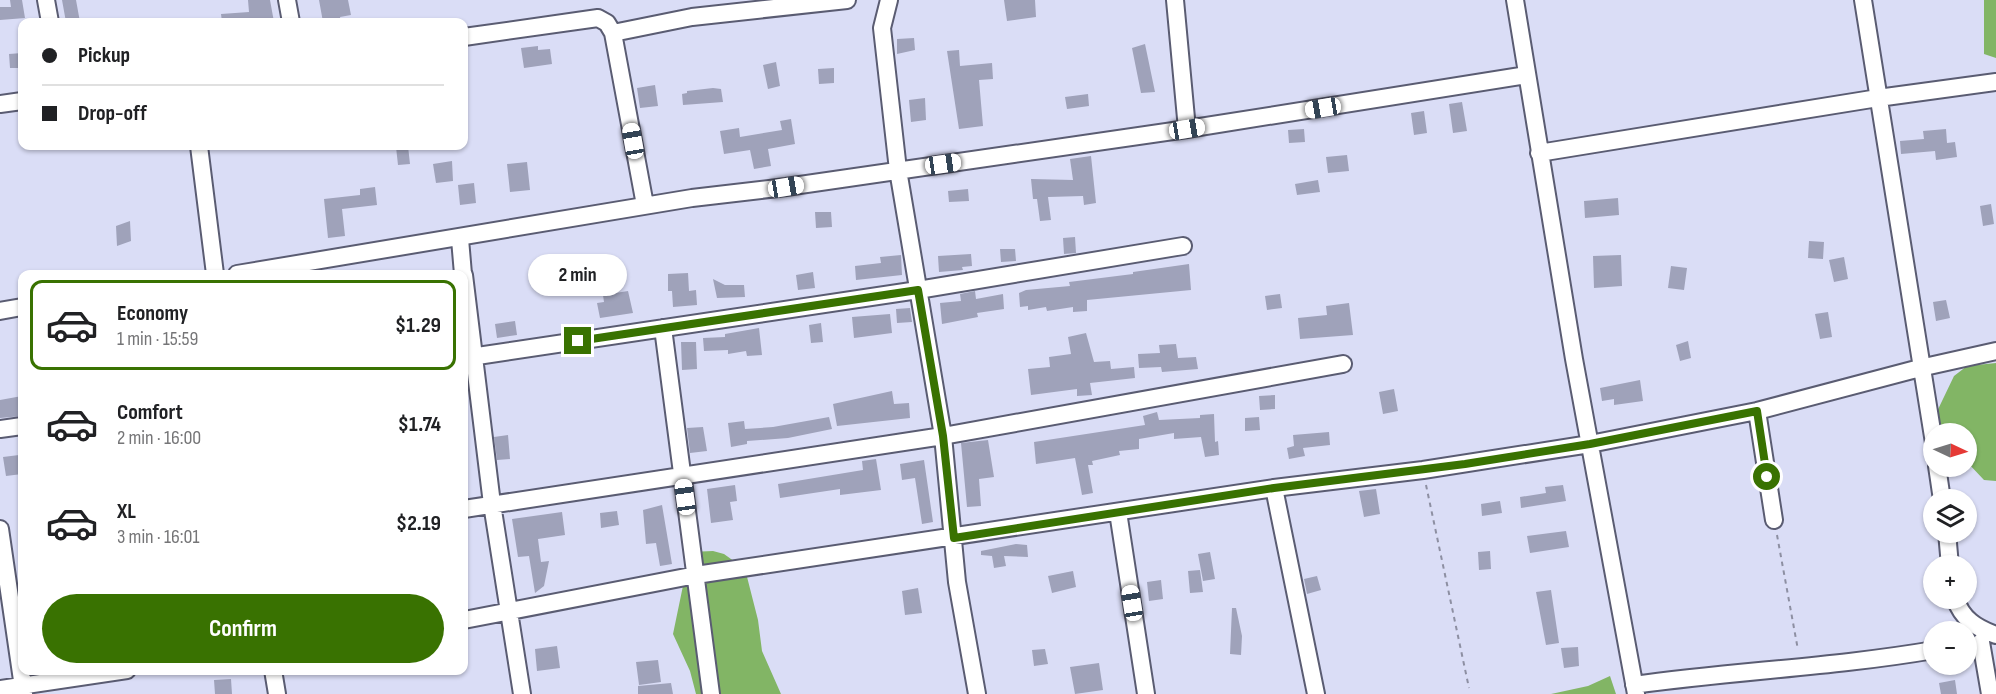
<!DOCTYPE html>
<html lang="en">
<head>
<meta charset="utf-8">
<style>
	:root { --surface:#fff; --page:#f6f6f6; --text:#202124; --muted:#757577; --line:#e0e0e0; --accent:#397201 }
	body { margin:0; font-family:"Sofia Sans Condensed",sans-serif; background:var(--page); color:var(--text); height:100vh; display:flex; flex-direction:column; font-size:22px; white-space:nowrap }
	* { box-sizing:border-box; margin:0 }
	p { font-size:20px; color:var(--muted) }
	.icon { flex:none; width:33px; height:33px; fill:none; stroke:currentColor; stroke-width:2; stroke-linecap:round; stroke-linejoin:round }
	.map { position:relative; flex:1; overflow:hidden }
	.side { position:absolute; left:18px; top:270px; width:450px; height:405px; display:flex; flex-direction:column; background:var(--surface); border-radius:12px; box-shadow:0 2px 4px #0004 }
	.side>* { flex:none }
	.guide { position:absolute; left:18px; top:18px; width:450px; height:132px; border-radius:12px; box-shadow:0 2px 4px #0004; display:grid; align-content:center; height:132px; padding:0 24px; background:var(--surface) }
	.needle { width:39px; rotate:94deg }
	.buttons { position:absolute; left:1923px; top:423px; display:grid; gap:12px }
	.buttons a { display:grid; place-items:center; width:54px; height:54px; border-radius:50%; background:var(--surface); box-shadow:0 2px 4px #0004; font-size:30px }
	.end { position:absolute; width:27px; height:27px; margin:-14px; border:8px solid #397201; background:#fff; box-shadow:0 0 0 3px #fff }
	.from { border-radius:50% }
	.bubble { position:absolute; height:42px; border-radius:21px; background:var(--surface); box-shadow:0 2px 4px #0004; font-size:20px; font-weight:700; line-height:42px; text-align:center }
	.car { position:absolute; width:18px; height:36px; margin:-18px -9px; border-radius:8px; box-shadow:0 0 4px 2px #0007; background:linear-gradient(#fff 24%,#345 0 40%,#fff 0 76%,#345 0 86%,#fff 0) }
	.guide b { display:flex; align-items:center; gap:21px; height:57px; font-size:22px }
	.guide b+b { border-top:2px solid var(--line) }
	.guide i { width:15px; height:15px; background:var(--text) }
	ul { padding:10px 0 0; list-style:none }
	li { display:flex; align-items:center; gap:18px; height:90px; margin:0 12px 9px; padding:0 12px; border:3px solid transparent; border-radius:12px }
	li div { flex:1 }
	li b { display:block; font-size:22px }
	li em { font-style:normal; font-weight:700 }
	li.on { border-color:var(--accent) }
	li>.icon { width:54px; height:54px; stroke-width:1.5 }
	.primary-button { display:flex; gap:12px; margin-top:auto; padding:12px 24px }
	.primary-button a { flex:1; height:69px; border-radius:36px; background:var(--accent); color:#fff; font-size:24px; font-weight:700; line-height:69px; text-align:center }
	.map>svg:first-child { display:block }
</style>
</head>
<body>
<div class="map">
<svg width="1996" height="694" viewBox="0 0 1996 694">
	<rect width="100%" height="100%" fill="#daddf6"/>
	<!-- forest -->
	<path fill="#82b565" d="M 1984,0 L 1996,0 L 1996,58 L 1984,54 Z
		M 1996,363 L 1996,481 L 1984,480 L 1967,462 L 1966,434 L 1939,433 L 1931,424 L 1954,376 L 1967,366 Z
		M 713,551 L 724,554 L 745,569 L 758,620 L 762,651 L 781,694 L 696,694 L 690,671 L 673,634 L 690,552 Z
		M 1610,676 L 1616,694 L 1551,694 L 1588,686 Z"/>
	<!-- building -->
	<path fill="#9fa2ba" d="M 10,0 L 22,0 L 25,18 L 0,20 L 0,7 L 11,7 Z
		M 62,0 L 76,0 L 80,22 L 66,22 Z
		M 248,0 L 270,0 L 274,22 L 222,22 L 221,14 L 249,12 Z
		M 319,0 L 348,0 L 351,15 L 340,17 L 341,22 L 323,22 Z
		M 1004,0 L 1035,0 L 1036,17 L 1007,21 Z
		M 914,38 L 915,50 L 897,54 L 897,39 Z
		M 1145,44 L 1155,92 L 1141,93 L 1132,48 Z
		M 538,46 L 538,50 L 550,49 L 552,64 L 524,68 L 521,48 Z
		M 959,50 L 960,66 L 992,63 L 993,79 L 979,80 L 983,126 L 959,129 L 947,51 Z
		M 22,53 L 22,68 L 10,68 L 9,54 Z
		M 776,62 L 780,86 L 768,89 L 763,65 Z
		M 834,68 L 834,83 L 819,84 L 818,69 Z
		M 655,85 L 658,106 L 640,108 L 637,88 Z
		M 713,88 L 721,89 L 723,102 L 683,105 L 682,94 L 687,93 L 687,91 Z
		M 1088,94 L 1089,106 L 1067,109 L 1065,97 Z
		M 925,98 L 926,120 L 911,122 L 909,100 Z
		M 1462,102 L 1467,131 L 1453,133 L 1449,104 Z
		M 1424,111 L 1427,133 L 1414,135 L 1411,113 Z
		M 791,119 L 795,144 L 768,149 L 771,166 L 754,169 L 750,150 L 724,154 L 720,131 L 739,128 L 740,137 L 782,130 L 780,121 Z
		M 1304,129 L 1305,142 L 1289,143 L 1288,130 Z
		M 1946,129 L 1947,143 L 1955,142 L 1957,157 L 1936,160 L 1935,151 L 1901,154 L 1900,141 L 1924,139 L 1923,131 Z
		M 408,146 L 410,164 L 398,165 L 396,147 Z
		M 1347,155 L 1349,171 L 1328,173 L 1326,157 Z
		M 1091,156 L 1096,203 L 1084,205 L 1083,196 L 1048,197 L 1051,220 L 1040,221 L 1037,199 L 1033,199 L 1031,179 L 1073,180 L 1070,159 Z
		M 452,161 L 453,181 L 436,183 L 433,164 Z
		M 527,162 L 530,190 L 510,192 L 507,164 Z
		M 1318,180 L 1320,192 L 1297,195 L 1295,184 Z
		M 474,183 L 476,203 L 460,205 L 458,185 Z
		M 375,187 L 377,205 L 342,209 L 345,236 L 328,238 L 324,199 L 360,195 L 360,189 Z
		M 968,189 L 969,201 L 949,202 L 948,191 Z
		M 1618,198 L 1619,215 L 1585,218 L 1584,201 Z
		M 1991,204 L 1994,224 L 1983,226 L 1980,206 Z
		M 815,212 L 831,212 L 832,227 L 816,228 Z
		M 130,221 L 131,241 L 117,246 L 116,226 Z
		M 1075,237 L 1076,253 L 1064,254 L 1063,238 Z
		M 1809,241 L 1824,242 L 1823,259 L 1808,258 Z
		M 1000,249 L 1015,249 L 1016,261 L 1001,262 Z
		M 971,254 L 972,266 L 962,267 L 963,270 L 939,272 L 938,256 Z
		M 901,255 L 902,275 L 856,280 L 855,266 L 881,263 L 880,257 Z
		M 1621,255 L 1622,286 L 1594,288 L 1593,256 Z
		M 1844,257 L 1848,279 L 1834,282 L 1829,260 Z
		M 1189,264 L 1191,290 L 1087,300 L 1087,311 L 1073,312 L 1073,307 L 1047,311 L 1046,307 L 1028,310 L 1028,306 L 1020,307 L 1019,293 L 1026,290 L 1070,286 L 1069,282 L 1133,274 L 1133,272 Z
		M 1671,266 L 1687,268 L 1684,290 L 1668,288 Z
		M 813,272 L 815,288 L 798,290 L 796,275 Z
		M 688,273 L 689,291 L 696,290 L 697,305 L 673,307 L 672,291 L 668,291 L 668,274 Z
		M 713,279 L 725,285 L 744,285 L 745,297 L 717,298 Z
		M 628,291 L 633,313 L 600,318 L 597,303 L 604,302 L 603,295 Z
		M 975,291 L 976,299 L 1003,294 L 1004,309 L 977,313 L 978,317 L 942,324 L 940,303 L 961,301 L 960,294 Z
		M 1280,294 L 1282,308 L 1267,310 L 1265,296 Z
		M 1946,300 L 1950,318 L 1936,321 L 1933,302 Z
		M 1349,303 L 1353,335 L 1300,339 L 1298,318 L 1327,315 L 1326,306 Z
		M 910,308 L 912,322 L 897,323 L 896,309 Z
		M 1828,312 L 1832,337 L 1820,339 L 1815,314 Z
		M 890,314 L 892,333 L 854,338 L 852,317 Z
		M 515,321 L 517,335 L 497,338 L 495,324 Z
		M 821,323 L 823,342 L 811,343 L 809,325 Z
		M 759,328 L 762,355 L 747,356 L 746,351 L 728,354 L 728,350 L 704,351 L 703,338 L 725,337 L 725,334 Z
		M 1086,333 L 1094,362 L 1110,361 L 1111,369 L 1134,367 L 1135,378 L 1090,383 L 1092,395 L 1077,396 L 1077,389 L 1031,395 L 1028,369 L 1050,367 L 1049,357 L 1071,354 L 1068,337 Z
		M 1688,341 L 1691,358 L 1680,361 L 1676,345 Z
		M 681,342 L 696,342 L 697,369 L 682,370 Z
		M 1176,344 L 1178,358 L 1196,357 L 1198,369 L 1162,372 L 1161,367 L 1139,368 L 1138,354 L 1160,353 L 1159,345 Z
		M 1640,380 L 1643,401 L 1614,405 L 1614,399 L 1602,401 L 1600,388 Z
		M 1394,389 L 1398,411 L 1383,414 L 1379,392 Z
		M 892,391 L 894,404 L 909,403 L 910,418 L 837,426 L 833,404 Z
		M 1275,395 L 1275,409 L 1260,410 L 1259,396 Z
		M 22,396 L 22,416 L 0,418 L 0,400 Z
		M 1157,412 L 1159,420 L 1200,418 L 1200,415 L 1214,414 L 1215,442 L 1218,441 L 1219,455 L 1205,457 L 1201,437 L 1174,439 L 1174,433 L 1139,439 L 1139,449 L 1119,451 L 1120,455 L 1092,461 L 1093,465 L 1088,465 L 1093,493 L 1082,495 L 1075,458 L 1036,464 L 1034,442 L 1145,425 L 1143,416 Z
		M 829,417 L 832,429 L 788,438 L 747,441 L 747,444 L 731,447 L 728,423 L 744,421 L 745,429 L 773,427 Z
		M 1259,417 L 1260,430 L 1245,431 L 1245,418 Z
		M 703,427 L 707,451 L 690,453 L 687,428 Z
		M 1329,432 L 1330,445 L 1303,448 L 1305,456 L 1289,459 L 1287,448 L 1294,446 L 1293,435 Z
		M 508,435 L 510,459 L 497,460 L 494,437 Z
		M 988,440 L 994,477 L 979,479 L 981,506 L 967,507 L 961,443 Z
		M 19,455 L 22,474 L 6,476 L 3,457 Z
		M 876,459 L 881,490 L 840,495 L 840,489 L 780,498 L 778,484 L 863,470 L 862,461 Z
		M 924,460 L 933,522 L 922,524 L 915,478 L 902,480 L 900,464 Z
		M 735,485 L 737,501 L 730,502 L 733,520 L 711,523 L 707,489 Z
		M 1563,485 L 1566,501 L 1521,508 L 1520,497 L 1546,493 L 1545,487 Z
		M 1376,489 L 1380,514 L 1364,517 L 1359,491 Z
		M 1500,501 L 1502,513 L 1482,516 L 1481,504 Z
		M 662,505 L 672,564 L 660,566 L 656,543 L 646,544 L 643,510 Z
		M 617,511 L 619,525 L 601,528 L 600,513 Z
		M 562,512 L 565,535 L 538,539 L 541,562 L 549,561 L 544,586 L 535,593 L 529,556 L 518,557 L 512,519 Z
		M 1566,531 L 1569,547 L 1530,553 L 1527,536 Z
		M 1016,544 L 1027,545 L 1028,557 L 1004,556 L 1006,566 L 994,568 L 992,556 L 981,555 L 981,551 Z
		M 1490,551 L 1491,569 L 1479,570 L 1478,552 Z
		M 1210,552 L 1215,579 L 1203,581 L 1198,554 Z
		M 1200,570 L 1203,592 L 1190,593 L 1188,571 Z
		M 1073,571 L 1076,587 L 1052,593 L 1048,576 Z
		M 1317,576 L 1321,590 L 1307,594 L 1304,579 Z
		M 1161,580 L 1163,599 L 1149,601 L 1147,582 Z
		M 918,588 L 922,613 L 905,615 L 902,591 Z
		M 1551,590 L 1559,643 L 1546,645 L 1536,592 Z
		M 1232,608 L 1236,608 L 1242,636 L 1241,655 L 1230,654 Z
		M 557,646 L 560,668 L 537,671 L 535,649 Z
		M 1578,647 L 1579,666 L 1564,668 L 1561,648 Z
		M 1045,649 L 1048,664 L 1034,666 L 1032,650 Z
		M 658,660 L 661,682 L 639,685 L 636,662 Z
		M 1099,663 L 1103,690 L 1075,694 L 1070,667 Z
		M 231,679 L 232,694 L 215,694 L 214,680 Z
		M 1955,680 L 1957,694 L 1941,694 L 1939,683 Z
		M 671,683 L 673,694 L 638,694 L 638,686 Z"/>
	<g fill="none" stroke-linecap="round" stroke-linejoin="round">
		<defs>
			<path id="minor" d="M 46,0 L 50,22
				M 287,0 L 291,22
				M 889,0 L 882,28 L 898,170 L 943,436 L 957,582 L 977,694
				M 1175,0 L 1187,129
				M 1515,0 L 1574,359 L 1636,694
				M 1863,0 L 1934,443
				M 613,33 L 692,17 L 847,0
				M 464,37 L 598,18 L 607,23 L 613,33 L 645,205
				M 0,104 L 22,101
				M 199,146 L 215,274
				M 1539,153 L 1878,98 L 1996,82
				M 460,239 L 463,274
				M 237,274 L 692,198 L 786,187 L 1187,129 L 1527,75
				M 464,275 L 492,504 L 522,694
				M 0,311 L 22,307
				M 663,328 L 711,694
				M 464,358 L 918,290 L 1183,246
				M 1757,411 L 1774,520
				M 0,429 L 22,426
				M 1937,466 L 1942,500
				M 1274,488 L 1316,694
				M 464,509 L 943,436 L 1343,364
				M 1118,512 L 1146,694
				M 0,529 L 24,694
				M 1947,532 L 1950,566
				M 1955,598 C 1962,619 1976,628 1996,635
				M 464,620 L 696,575 L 1274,488 L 1423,470 L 1590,444 L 1757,411 L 1920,368 L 1996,351
				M 1981,642 L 1990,694
				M 273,670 L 277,694
				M 1634,685 C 1734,671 1835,667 1934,650
				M 0,689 L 127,670"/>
		</defs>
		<!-- minor casing -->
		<use href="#minor" stroke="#5a5c72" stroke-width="20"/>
		<!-- path -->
		<path stroke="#8d8fa2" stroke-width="2" stroke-dasharray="4.5 4.5" stroke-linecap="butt" d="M 1426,485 L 1469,688
			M 1777,535 L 1798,650"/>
		<!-- minor -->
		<use href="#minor" stroke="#fff" stroke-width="16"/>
	</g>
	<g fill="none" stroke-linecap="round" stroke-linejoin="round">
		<!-- route -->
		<path stroke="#397201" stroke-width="8" d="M 578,341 L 918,290 L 943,436 L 954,538 L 1274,488 L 1465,464 L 1590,444 L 1757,411 L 1767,477"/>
	</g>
</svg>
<div class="buttons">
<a><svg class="needle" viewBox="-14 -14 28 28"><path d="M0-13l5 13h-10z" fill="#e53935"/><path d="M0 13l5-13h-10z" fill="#757577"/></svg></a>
<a><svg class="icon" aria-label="layers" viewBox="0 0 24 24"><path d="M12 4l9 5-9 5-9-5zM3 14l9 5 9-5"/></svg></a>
<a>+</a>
<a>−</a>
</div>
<i class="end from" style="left:1767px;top:477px"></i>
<i class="end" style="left:578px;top:341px"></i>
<div class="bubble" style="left:528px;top:254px;width:99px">2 min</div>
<i class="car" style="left:1323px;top:108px;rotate:261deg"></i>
<i class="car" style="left:1187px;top:129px;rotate:81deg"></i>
<i class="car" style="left:633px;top:141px;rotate:350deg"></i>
<i class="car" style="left:943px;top:164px;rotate:82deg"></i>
<i class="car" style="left:786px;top:187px;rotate:81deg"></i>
<i class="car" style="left:685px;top:497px;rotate:352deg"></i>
<i class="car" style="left:1132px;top:603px;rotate:351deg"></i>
<div class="guide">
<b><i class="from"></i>Pickup</b>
<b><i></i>Drop-off</b>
</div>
<section class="side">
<ul>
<li class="on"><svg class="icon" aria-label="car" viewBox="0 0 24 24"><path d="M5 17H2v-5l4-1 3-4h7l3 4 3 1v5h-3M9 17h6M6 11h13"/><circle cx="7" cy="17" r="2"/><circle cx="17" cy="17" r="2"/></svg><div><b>Economy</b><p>1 min · 15:59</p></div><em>$1.29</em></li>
<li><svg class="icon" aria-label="car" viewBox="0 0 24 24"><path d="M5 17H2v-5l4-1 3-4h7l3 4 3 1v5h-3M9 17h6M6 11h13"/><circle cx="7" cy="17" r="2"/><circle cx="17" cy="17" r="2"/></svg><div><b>Comfort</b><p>2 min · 16:00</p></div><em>$1.74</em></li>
<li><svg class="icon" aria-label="car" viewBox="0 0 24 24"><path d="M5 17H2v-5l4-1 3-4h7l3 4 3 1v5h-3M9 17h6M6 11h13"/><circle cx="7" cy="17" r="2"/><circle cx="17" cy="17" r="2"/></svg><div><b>XL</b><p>3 min · 16:01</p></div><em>$2.19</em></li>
</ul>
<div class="primary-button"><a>Confirm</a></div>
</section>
</div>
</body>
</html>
